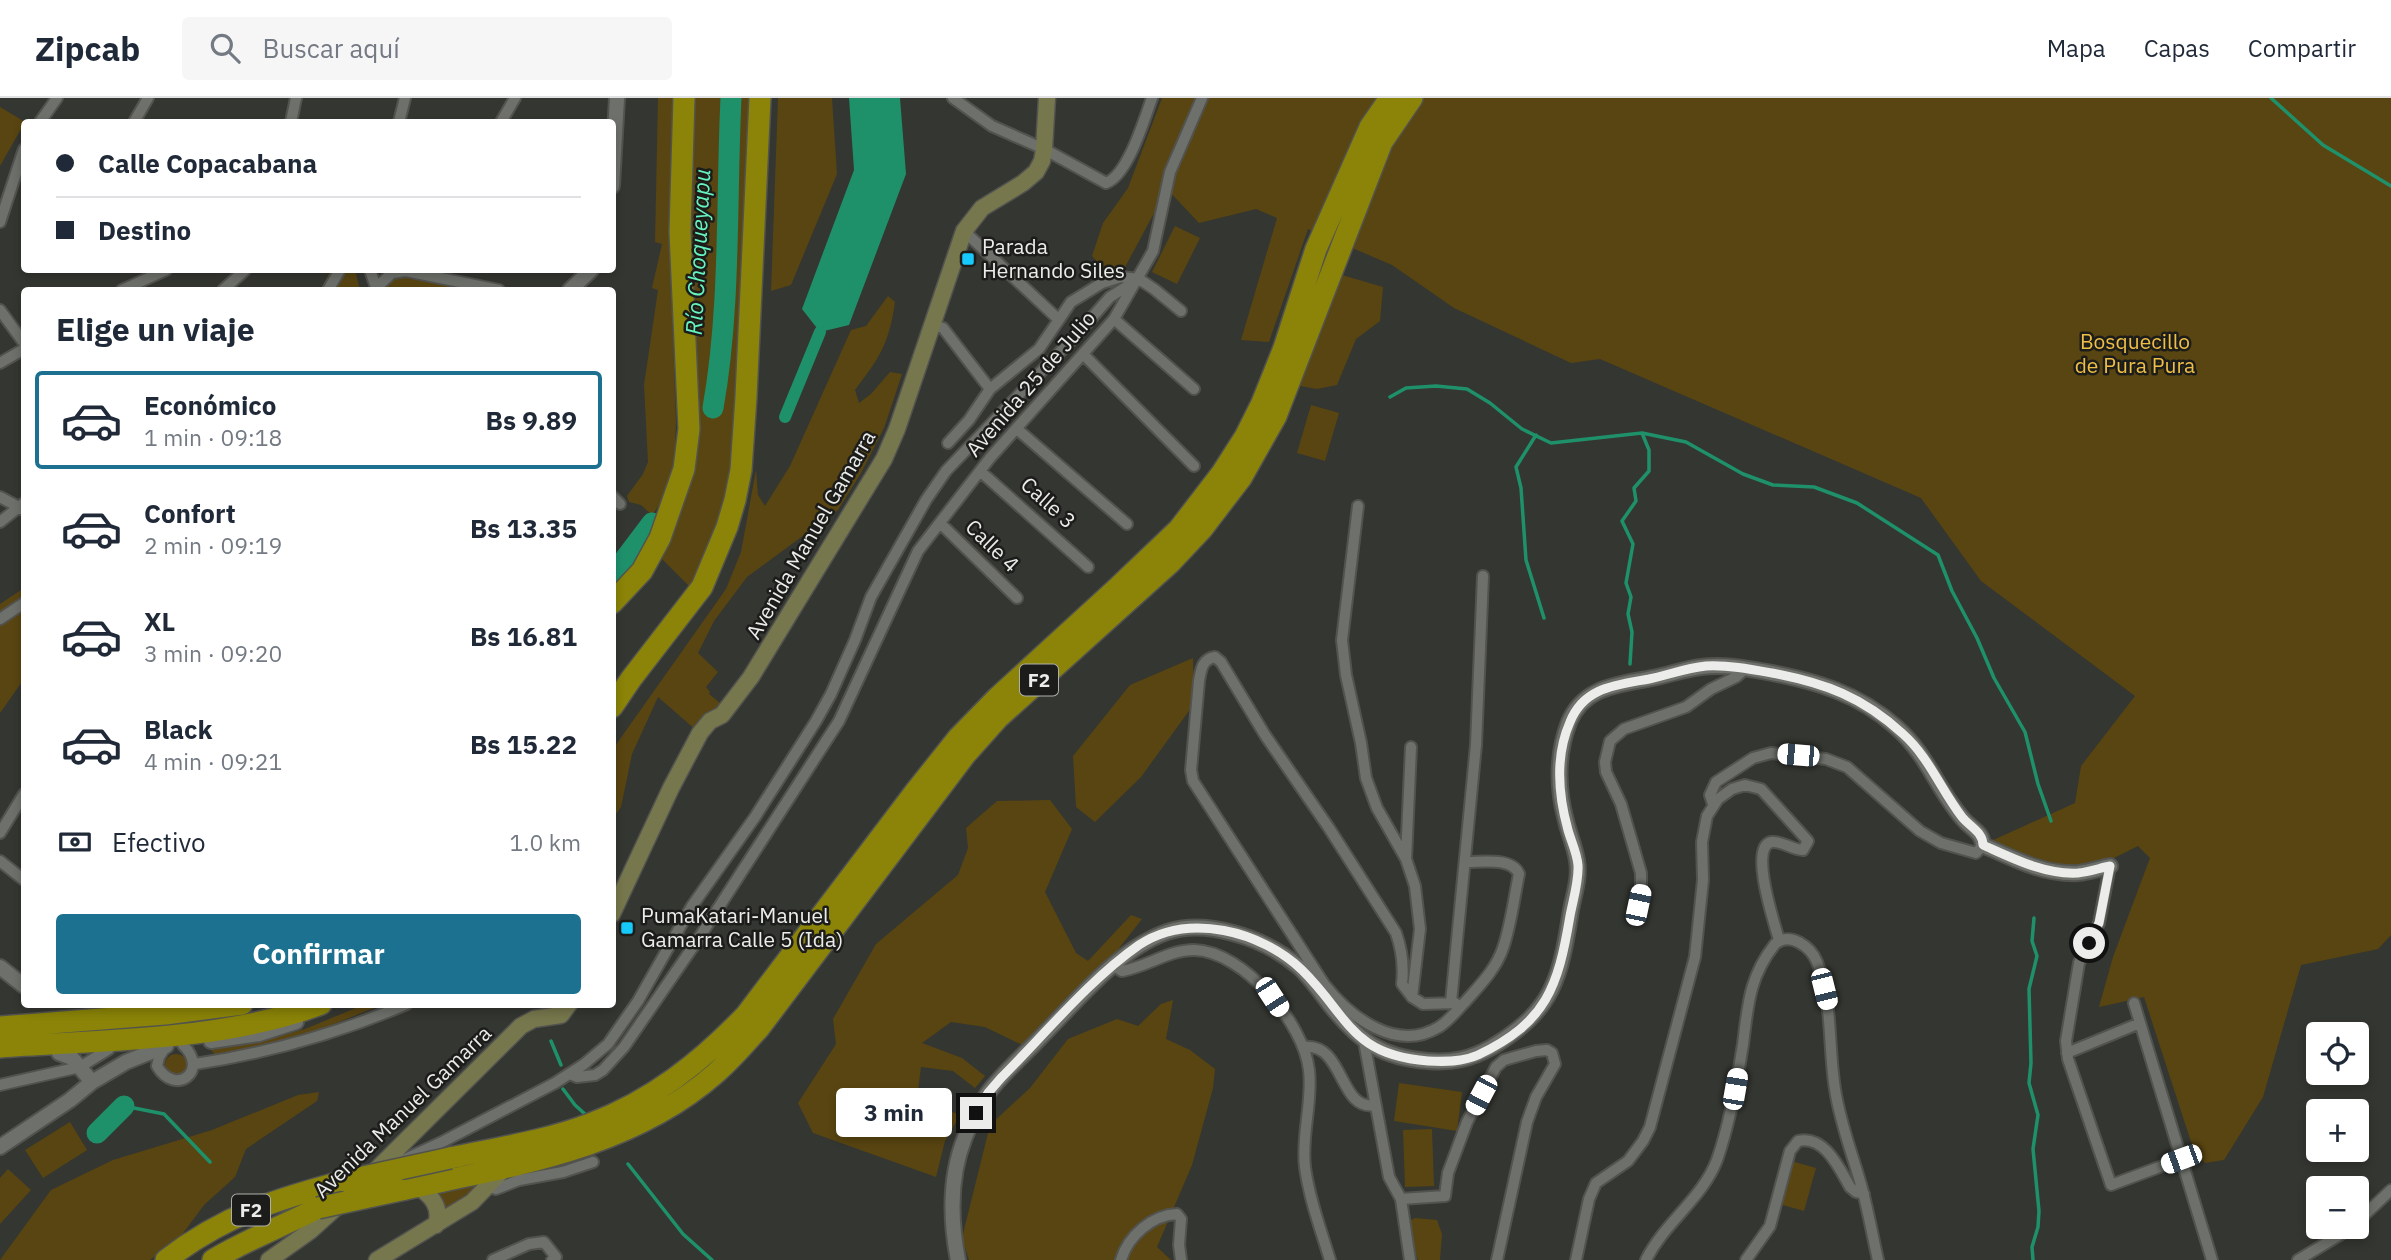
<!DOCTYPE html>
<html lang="es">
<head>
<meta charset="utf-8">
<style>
	:root { --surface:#fff; --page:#f6f6f7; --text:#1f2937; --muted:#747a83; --line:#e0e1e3; --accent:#1b718f }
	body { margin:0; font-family:"IBM Plex Sans",sans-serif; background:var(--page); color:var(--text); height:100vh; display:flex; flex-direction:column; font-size:26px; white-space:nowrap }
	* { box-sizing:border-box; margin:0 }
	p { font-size:23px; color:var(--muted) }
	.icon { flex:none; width:38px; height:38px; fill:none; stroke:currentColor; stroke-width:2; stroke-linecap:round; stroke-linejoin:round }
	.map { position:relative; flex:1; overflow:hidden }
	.details { position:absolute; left:21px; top:189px; width:595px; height:721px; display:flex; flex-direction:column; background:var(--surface); border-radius:7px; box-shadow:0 4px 10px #0003 }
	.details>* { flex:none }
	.top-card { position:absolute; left:21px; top:21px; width:595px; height:154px; border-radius:7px; box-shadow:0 4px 10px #0003; display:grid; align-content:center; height:154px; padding:0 35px; background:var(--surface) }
	.tools { position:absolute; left:2306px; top:924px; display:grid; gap:14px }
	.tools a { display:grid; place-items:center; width:63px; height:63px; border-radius:7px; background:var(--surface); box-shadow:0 4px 10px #0003; font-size:35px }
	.end { position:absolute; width:32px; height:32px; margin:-16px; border:9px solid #ecedea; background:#111; box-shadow:0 0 0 4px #111 }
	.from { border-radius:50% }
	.bubble { position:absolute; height:49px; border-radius:7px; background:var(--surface); box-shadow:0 4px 10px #0003; font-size:23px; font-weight:800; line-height:49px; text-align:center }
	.car { position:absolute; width:21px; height:42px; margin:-21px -10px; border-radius:9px; box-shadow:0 0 5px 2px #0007; background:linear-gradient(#fff 24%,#345 0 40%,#fff 0 76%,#345 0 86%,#fff 0) }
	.top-card b { display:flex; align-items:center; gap:24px; height:66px; font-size:26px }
	.top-card b+b { border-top:2px solid var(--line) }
	.top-card i { width:18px; height:18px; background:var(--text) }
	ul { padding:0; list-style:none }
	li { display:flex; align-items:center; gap:21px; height:98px; margin:0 14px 10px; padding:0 21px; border:4px solid transparent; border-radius:7px }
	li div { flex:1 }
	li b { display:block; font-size:26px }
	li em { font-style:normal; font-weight:800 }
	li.selected { border-color:var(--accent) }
	li>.icon { width:63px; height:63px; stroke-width:1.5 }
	h2 { padding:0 35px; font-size:32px; line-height:84px }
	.pay { display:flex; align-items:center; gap:18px; height:77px; padding:0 35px; font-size:26px }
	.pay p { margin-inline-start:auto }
	.action { display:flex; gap:14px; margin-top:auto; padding:14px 35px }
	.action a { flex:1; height:80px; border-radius:7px; background:var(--accent); color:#fff; font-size:28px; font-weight:800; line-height:80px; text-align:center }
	header { display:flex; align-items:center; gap:42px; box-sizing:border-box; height:98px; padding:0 35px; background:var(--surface); border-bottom:2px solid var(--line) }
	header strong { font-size:33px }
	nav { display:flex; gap:38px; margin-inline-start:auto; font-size:24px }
	.search { width:490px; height:63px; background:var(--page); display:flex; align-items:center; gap:18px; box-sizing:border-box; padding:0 24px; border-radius:7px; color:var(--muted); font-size:26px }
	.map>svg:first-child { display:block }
</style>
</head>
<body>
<header>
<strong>Zipcab</strong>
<div class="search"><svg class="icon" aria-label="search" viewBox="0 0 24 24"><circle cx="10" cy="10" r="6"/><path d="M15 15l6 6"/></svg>Buscar aquí</div>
<nav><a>Mapa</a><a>Capas</a><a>Compartir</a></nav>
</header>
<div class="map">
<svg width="2391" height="1162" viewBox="0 0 2391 1162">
	<rect width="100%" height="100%" fill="#343631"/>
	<!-- green -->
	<path fill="#594511" d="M 658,0 L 673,0 L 670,157 L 676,324 L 674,373 L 668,395 L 652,417 L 641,407 L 629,404 L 627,398 L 643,376 L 648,364 L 644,287 L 658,192 L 652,190 L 662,146 L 655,144 Z
		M 693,0 L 726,0 L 714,242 L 707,315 L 719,316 L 725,284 L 740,0 L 751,0 L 736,317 L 730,382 L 720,426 L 707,459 L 690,489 L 662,461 L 679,421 L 691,378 Z
		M 778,0 L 832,0 L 837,76 L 791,187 L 771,193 Z
		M 1162,0 L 2391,0 L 2391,837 L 2378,851 L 2301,867 L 2263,999 L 2224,1062 L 2205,1065 L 2194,1053 L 2144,899 L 2099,909 L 2113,859 L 2150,760 L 2138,748 L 2090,772 L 2050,772 L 1991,743 L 2075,705 L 2081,668 L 2135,598 L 1981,483 L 1921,400 L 1600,261 L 1571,265 L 1454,210 L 1392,167 L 1308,131 L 1269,244 L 1241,242 L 1277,120 L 1256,111 L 1199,125 L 1167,91 L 1124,171 L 1106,174 L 1092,158 L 1103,125 L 1128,90 Z
		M 0,9 L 25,24 L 0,68 Z
		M 1175,128 L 1200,140 L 1177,186 L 1152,174 Z
		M 331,172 L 355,172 L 360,192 L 320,192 Z
		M 1342,177 L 1383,189 L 1380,223 L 1356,241 L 1337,287 L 1317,291 L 1300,288 L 1315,239 Z
		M 403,178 L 470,192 L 385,192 L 390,182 Z
		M 888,198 L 895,204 C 889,246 880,259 855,292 L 859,305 L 871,296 L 890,274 L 902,276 L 884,330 L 861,375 L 838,412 L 747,479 L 714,523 L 698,555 L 718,574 L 706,589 L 710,594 L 709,596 L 720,605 L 697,633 L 658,599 L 632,656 L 621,709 L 613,720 L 613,651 L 726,491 L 741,454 L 756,372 L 758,397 L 765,408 L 790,368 L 851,232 L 866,228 Z
		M 1311,307 L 1339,315 L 1325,363 L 1297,355 Z
		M 24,490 L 24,581 L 0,615 L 0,506 Z
		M 1193,560 L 1194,606 L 1141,679 L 1095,724 L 1076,709 L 1073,658 L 1130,587 Z
		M 1050,702 L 1072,731 L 1045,794 L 1076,855 L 1088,863 L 1131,817 L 1142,821 L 1098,877 L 1024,948 L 985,929 L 951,924 L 922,945 L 962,960 L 985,978 L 975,990 L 953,973 L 921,969 L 917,1000 L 960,1017 L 945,1043 L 936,1079 L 813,1035 L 798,1005 L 836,946 L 833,921 L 876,846 L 958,777 L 968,750 L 966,730 L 997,703 Z
		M 1173,902 L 1166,941 L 1190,952 L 1215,971 L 1213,990 L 1192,1067 L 1157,1149 L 1171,1162 L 969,1162 L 962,1140 L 990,1027 L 1030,990 L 1068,941 L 1117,921 L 1138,928 L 1161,906 Z
		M 363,907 L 381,907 L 292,943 L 259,951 L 215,957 L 211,952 L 259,944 L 305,931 Z
		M165 967a11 11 0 1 1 22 0a11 11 0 1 1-22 0Z
		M 1399,985 L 1462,994 L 1457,1033 L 1394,1023 Z
		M 319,994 L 317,1003 L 246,1051 L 235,1079 L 204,1107 L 181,1138 L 150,1162 L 0,1162 L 51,1092 L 113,1062 L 212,1032 L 298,997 Z
		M 70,1024 L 87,1052 L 43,1080 L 25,1052 Z
		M 1432,1031 L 1434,1088 L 1405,1089 L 1403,1032 Z
		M 1791,1063 L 1816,1070 L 1804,1113 L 1779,1106 Z
		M 8,1071 L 31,1092 L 0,1126 L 0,1080 Z
		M 480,1086 L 444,1113 L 436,1093 Z
		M 1415,1120 L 1437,1122 L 1442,1136 L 1440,1162 L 1418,1162 L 1407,1124 Z"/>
	<!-- water -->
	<path fill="#1e916b" d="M 849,0 L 900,0 L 906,76 L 849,227 L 820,234 L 802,211 L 854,72 Z"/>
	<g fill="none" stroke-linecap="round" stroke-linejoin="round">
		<!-- stream -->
		<path stroke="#1e916b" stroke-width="3.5" d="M 2271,0 L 2323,47 L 2391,88
			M 1390,299 L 1406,290 L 1436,288 L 1467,291 L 1490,305 L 1522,331 L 1551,345 L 1642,335 L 1686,344 L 1743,376 L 1773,387 L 1814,389 L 1857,405 L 1938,457 L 1952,493 L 1977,540 L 1994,580 L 2025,634 L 2038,686 L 2051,723
			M 1536,337 L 1516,369 L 1521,390 L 1526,462 L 1544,520
			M 1630,566 L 1632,534 L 1628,516 L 1631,499 L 1626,485 L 1633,446 L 1622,423 L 1636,403 L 1634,390 L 1649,373 L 1649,352 L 1642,335
			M 551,943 L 561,967
			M 563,991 L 575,1007 L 586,1017
			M 124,1008 L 164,1016 L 210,1064
			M 628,1066 L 683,1136 L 712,1162
			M 2033,1162 L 2032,1149 L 2038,1129 L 2039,1113 L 2033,1051 L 2038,1017 L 2029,985 L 2031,965 L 2029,891 L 2037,858 L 2032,843 L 2034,820"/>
		<!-- canal -->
		<path stroke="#1e916b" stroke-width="12" d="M 785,319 L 820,234"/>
		<!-- river -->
		<path stroke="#1e916b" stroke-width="21" d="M 713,310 C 731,209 726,103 731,0
			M 612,478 L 652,425
			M 97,1035 L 124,1008"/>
		<defs>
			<path id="minor" d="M 953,0 L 992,28 L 1044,51 L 1106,85 C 1128,77 1144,22 1152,0
				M 40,24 L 57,0
				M 134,24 L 148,0
				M 291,24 L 296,0
				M 399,24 L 405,0
				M 501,24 L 515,0
				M 0,124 L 24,51
				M 964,133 L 1058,221
				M 370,172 L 377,192
				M 376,190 L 392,175 L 406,173 L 499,192
				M 122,192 L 166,172
				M 223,192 L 245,172
				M 328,192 L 340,172
				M 0,212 L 24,245
				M 1114,221 L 1194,291
				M 933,227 L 943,230 L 990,291
				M 1084,257 L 1194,368
				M 0,265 L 24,251
				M 1017,331 L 1127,426
				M 948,345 L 969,322 L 990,291 L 1039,251 L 1071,204 L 1102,185 L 1121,179 L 1139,181 L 1154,191 L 1181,213
				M 980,373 L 1088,469
				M 612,398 L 620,406
				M 0,399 L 24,412
				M 1358,408 L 1342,542 L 1346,577 L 1361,645 L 1366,680 L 1377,710 L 1406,761
				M 0,424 L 24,405
				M 940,425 L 1017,500
				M 0,521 L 24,505
				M 1411,649 L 1406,761 L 1415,788 L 1420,831 L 1412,899 L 1423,906 L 1455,905
				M 1713,706 L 1710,697 L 1716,684 L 1753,660 L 1771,655 L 1826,661 L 1847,669 L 1920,733 L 1941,745 L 1976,755 L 1983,747
				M 0,735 L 24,696
				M 0,763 L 24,782
				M 2110,768 L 2099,825 L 2079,865 L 2066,943 L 2068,961 L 2111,1087 L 2181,1061
				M 1638,807 L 1641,792 L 1641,775 L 1621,706 L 1606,674 L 1605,664 L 1610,643 L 1624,631 L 1686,609 L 1711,591 L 1736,579 L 1746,570
				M 1114,868 L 1122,873 C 1147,869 1168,852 1194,852 C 1244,853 1304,926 1309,972 C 1313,1004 1301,1037 1305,1069 C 1309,1100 1321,1132 1330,1162
				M 1412,899 L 1402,886 C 1404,868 1402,852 1396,835 L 1329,730 L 1265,637 L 1221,564 L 1215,559 C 1202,561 1201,572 1199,583 L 1191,672 L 1193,683 L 1324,886 C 1350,919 1396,955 1439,929 C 1450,922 1457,912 1466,903 C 1480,887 1496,871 1503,850 C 1511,827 1514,800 1519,776 C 1512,759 1482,764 1466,764
				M 1451,904 L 1476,647 L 1483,478
				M 2134,905 L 2212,1162
				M 1364,943 L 1389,1079 L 1401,1101 L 1410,1162
				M 166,948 L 159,959 L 157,968 C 175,999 210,973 183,947
				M 1304,949 C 1344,944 1339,1014 1375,1007
				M 2067,955 L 2140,925
				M 195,966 C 268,955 339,935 407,906
				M 570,976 L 577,979 L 595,977 L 603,972 L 624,949 L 697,843 L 839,623 L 918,453 L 990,360 L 1114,221 L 1153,153 L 1170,74 L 1202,0
				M 0,987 L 80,969 L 109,951
				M 401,1063 L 444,1043 L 555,985 L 583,967 L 608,946 L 638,903 L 692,808 L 755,719 L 816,623 L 831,596 L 855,542 L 871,499 L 926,402 L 946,373 L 1080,233 L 1110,199 L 1139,181
				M 487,1088 L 496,1091 L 519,1082 L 563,1074 L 593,1064
				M 1401,1101 L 1445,1098 L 1448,1075 L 1467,1024 L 1496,969 L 1504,962 L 1536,953 L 1547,952 L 1552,955 L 1555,966 L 1536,999 L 1527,1024 L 1497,1162
				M 2357,1124 L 2391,1092
				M 493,1162 L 529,1146 L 544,1144 L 556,1159 L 552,1162
				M 1121,1162 C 1128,1138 1152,1117 1177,1116 L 1181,1121 L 1179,1147 L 1181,1162
				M 1576,1162 L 1589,1101 L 1596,1085 L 1628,1063 L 1643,1043 L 1650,1029 L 1695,859 L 1703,782 L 1702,744 L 1707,718 L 1718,701 L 1732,691 L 1745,687 L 1761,691 L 1808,743 L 1803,752 C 1792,752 1783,743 1772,744 C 1748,747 1775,827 1779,842
				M 1646,1162 C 1664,1125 1702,1101 1717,1062 C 1730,1025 1737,985 1743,946 C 1748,907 1749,879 1775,846 C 1790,833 1811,849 1817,864 C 1833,905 1828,948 1835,991 C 1840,1026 1854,1060 1863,1094 C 1869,1117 1873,1140 1878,1162
				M 1746,1162 L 1770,1128 L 1790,1053 L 1798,1043 C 1825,1037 1839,1070 1850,1089 L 1856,1094 L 1864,1096
				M 2298,1162 L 2353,1129"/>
			<path id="tertiary" d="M 612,88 L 617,0
				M 570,192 L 591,172
				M 0,869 L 24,888
				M 211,943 L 259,936 L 296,924
				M 59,955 L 72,960 L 92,984
				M 0,1049 L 70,1002 L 92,984 L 126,964 L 166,948
				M 958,1162 C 950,1121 949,1079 965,1039 C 971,1024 979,1008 988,995 C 1003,975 1023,958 1040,940 C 1076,904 1118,851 1167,834 C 1188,827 1211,829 1233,835 C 1256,841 1280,853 1299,869 C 1311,880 1321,895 1331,908 C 1359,943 1382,960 1428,963 C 1452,965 1471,961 1492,949 C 1555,911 1560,880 1571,812 C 1574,796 1580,779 1577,763 C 1575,749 1569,736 1566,723 C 1557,690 1557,656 1569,624 C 1584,588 1619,587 1652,580 C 1669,577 1684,571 1701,569 C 1723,566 1745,570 1767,574 C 1815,583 1858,595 1896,629 C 1929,658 1937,692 1964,722 C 1973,732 1982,734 1983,747 C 2012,760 2044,777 2078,775 C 2089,774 2100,770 2110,768"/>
			<path id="secondary" d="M 612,816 L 671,690 L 700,635 L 710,623 L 722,617 L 751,579 L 884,361 L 897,331 L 964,133 L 982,110 L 1023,85 L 1036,74 L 1042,63 L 1044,51 L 1047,0
				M 370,1078 L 521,928 L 534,921 L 561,917 L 569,906
				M 417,1088 C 431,1097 442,1109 436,1127
				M 269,1162 L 310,1133 L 341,1105
				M 377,1162 L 472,1104 L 505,1070"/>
			<path id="motorway" d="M 612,505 L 642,473 L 660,440 L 684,371 L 689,331 L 680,134 L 684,0
				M 612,609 L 631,581 L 702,489 L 727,429 L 735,402 L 741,372 L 746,299 L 760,0
				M 0,929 L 165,916 L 242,906
				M 0,949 C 103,942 224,943 321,906
				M 450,1060 C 497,1050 546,1043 590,1026 C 652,1003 701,964 746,917 L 915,694 L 958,640 L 998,599 L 1116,491 L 1179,431 L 1222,375 L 1245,339 L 1262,305 L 1284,250 L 1316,151 L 1370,29 L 1390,0
				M 401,1092 C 510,1068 629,1052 716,975 C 732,961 746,945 760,929 L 965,657 L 998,620 L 1170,465 L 1202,431 L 1241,380 L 1276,318 L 1382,44 L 1412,0
				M 166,1162 C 223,1118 276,1101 345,1083
				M 213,1162 C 246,1142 283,1128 318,1110"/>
		</defs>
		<!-- minor casing -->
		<use href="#minor" stroke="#52534f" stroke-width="14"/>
		<!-- tertiary casing -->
		<use href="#tertiary" stroke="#52534f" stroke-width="18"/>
		<!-- secondary casing -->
		<use href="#secondary" stroke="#52534f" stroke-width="19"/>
		<!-- motorway casing -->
		<use href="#motorway" stroke="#52534f" stroke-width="24"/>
		<!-- minor -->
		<use href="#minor" stroke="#6e716b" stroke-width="10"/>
		<!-- tertiary -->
		<use href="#tertiary" stroke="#6e716b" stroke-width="14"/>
		<!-- secondary -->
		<use href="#secondary" stroke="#77774d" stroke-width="16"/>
		<!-- motorway -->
		<use href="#motorway" stroke="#8b8408" stroke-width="21"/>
		<defs>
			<path id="motorway-bridge" d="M 345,1083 L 450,1060
				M 318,1110 L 401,1092"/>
		</defs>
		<!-- motorway-bridge casing -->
		<use href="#motorway-bridge" stroke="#52534f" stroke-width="24" stroke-linecap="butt"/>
		<!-- motorway-bridge -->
		<use href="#motorway-bridge" stroke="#8b8408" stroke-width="21"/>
	</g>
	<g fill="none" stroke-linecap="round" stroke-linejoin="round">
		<!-- route -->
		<path stroke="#ecedea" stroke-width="9" d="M 976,1015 L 988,995 L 1001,980 C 1044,937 1090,881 1139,847 C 1189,814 1261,833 1302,872 C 1349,918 1350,957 1428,963 C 1445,964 1462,964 1478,957 C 1547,924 1558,889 1570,818 C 1573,802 1579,783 1578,767 C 1577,755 1571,743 1568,732 C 1558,696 1555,658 1570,624 C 1584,589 1616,587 1649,581 C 1668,577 1686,570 1706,568 C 1729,567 1750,571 1772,575 C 1825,585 1863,599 1903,636 C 1929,659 1941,692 1962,719 C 1970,729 1983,734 1983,747 C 2012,760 2045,777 2078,775 C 2089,774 2100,770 2110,768 L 2099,825 L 2089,845"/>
	</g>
	<!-- markers -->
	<g fill="#16cafb" stroke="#1c1d1b" stroke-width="2.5">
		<rect x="961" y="154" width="14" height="14" rx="3.5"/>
		<rect x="620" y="823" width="14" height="14" rx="3.5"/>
	</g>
	<g text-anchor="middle" stroke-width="5" stroke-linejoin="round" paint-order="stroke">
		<!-- shield labels -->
		<g fill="#1c1d1b" stroke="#aeafac" stroke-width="2">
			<rect x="1020" y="566.5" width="38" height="31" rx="5"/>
			<rect x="232" y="1096.5" width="38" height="31" rx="5"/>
		</g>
		<g font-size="19" font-weight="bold" fill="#ecedea">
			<text x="1039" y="589">F2</text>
			<text x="251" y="1119">F2</text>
		</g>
		<!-- poi labels -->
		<g font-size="21" fill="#ecedea" stroke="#1c1d1b" text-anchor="start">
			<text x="982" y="156">Parada<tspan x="982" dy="24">Hernando Siles</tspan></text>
			<text x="641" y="825">PumaKatari-Manuel<tspan x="641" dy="24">Gamarra Calle 5 (Ida)</tspan></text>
		</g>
		<!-- park labels -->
		<g font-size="21" fill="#efbf45" stroke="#1c1d1b">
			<text x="2135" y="251">Bosquecillo<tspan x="2135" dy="24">de Pura Pura</tspan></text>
		</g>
		<!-- street labels -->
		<g font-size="21" fill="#ecedea" stroke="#1c1d1b">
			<text transform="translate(1031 286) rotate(-49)" y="7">Avenida 25 de Julio</text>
			<text transform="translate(1048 405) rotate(42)" y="7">Calle 3</text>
			<text transform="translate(811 437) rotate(-60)" y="7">Avenida Manuel Gamarra</text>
			<text transform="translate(992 448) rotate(44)" y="7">Calle 4</text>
			<text transform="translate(403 1014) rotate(-44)" y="7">Avenida Manuel Gamarra</text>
		</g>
		<!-- water labels -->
		<g font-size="23" font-style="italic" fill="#67f4be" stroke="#1c1d1b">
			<text transform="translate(698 154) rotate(-87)" y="8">Río Choqueyapu</text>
		</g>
	</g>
</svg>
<div class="tools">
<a><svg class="icon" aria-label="locate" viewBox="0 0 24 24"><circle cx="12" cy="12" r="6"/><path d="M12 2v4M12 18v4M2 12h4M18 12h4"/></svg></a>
<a>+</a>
<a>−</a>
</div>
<i class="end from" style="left:2089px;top:845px"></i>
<i class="end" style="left:976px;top:1015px"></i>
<div class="bubble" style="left:836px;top:990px;width:116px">3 min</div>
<i class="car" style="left:1798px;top:657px;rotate:275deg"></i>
<i class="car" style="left:1638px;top:807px;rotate:12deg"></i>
<i class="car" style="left:1824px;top:891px;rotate:166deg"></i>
<i class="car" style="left:1272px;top:899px;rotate:147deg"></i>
<i class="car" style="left:1735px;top:991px;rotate:10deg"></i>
<i class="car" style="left:1481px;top:997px;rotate:208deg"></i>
<i class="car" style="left:2181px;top:1061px;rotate:250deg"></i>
<div class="top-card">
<b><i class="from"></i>Calle Copacabana</b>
<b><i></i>Destino</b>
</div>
<section class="details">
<h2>Elige un viaje</h2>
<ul>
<li class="selected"><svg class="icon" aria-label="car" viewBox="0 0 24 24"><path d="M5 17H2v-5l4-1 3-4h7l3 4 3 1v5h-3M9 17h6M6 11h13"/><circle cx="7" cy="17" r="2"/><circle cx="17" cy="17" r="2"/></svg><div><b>Económico</b><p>1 min · 09:18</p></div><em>Bs 9.89</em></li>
<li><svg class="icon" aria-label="car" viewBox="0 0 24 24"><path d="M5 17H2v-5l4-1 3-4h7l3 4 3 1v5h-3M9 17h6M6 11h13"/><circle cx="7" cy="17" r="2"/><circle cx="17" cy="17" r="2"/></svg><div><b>Confort</b><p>2 min · 09:19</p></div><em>Bs 13.35</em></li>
<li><svg class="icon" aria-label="car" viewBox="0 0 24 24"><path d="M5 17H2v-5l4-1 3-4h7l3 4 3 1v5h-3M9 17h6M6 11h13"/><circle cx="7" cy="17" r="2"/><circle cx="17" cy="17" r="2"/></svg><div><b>XL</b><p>3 min · 09:20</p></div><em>Bs 16.81</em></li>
<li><svg class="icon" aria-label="car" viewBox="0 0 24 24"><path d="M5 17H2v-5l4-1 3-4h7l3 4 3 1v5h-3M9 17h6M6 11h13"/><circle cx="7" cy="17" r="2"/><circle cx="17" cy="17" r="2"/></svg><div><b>Black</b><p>4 min · 09:21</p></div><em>Bs 15.22</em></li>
</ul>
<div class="pay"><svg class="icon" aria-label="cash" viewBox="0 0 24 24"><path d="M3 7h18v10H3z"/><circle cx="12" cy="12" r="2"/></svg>Efectivo<p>1.0 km</p></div>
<div class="action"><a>Confirmar</a></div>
</section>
</div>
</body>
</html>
